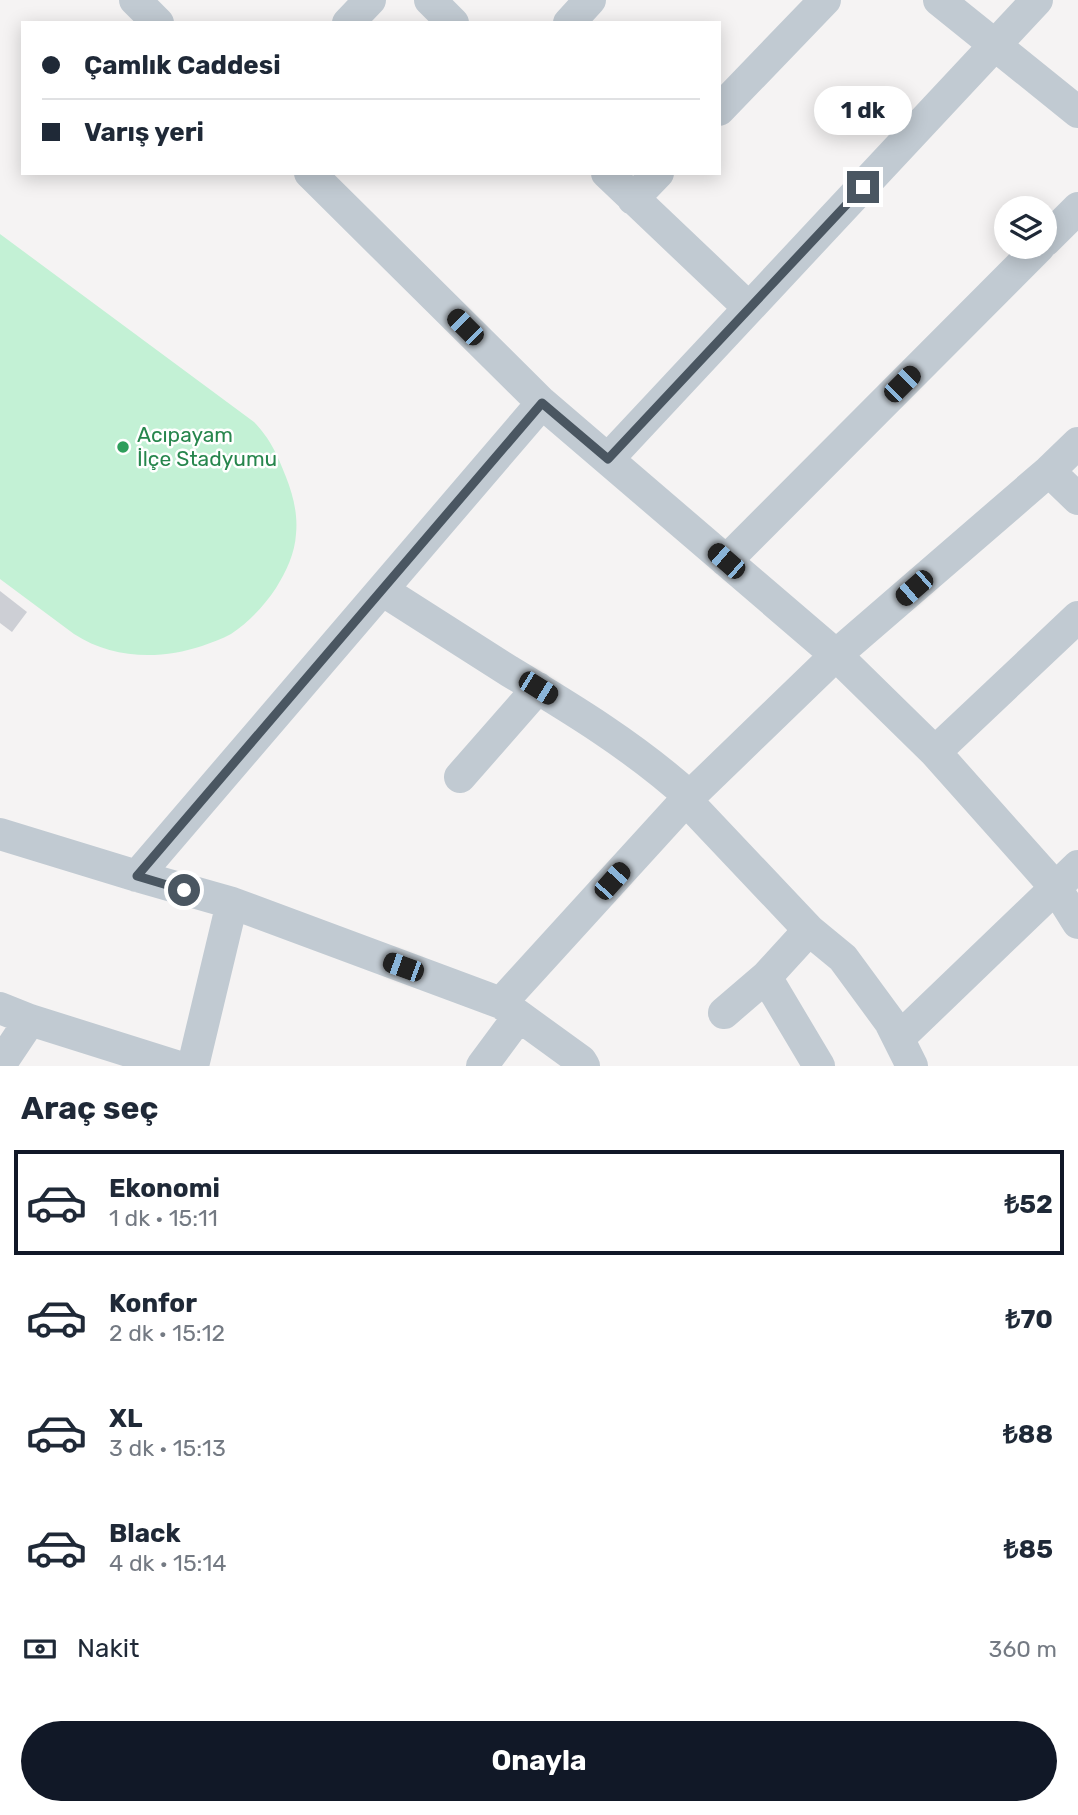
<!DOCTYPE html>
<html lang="tr">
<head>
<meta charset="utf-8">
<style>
	:root { --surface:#fff; --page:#f6f6f7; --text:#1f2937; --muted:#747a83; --line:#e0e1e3; --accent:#111827 }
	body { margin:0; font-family:Rubik,sans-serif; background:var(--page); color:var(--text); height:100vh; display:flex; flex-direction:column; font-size:26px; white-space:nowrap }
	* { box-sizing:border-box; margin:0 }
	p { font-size:23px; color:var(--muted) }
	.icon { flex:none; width:38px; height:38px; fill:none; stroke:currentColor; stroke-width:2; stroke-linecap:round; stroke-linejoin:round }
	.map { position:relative; height:1066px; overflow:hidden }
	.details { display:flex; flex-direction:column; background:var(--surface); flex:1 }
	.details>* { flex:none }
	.top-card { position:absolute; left:21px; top:21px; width:700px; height:154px; border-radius:0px; box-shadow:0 4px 18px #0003; display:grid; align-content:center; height:154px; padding:0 21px; background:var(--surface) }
	.tools { position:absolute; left:994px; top:196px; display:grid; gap:14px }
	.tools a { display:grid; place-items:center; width:63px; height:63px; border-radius:50%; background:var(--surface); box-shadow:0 4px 18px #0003; font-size:35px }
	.end { position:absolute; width:32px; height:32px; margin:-16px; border:9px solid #4a5661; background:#fff; box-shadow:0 0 0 4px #fff }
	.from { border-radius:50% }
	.bubble { position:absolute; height:49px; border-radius:24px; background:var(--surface); box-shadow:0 4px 18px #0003; font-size:23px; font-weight:700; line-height:49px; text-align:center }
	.car { position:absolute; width:21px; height:42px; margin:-21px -10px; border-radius:9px; box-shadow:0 0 5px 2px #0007; background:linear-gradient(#222 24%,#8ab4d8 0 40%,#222 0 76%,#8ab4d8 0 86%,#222 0) }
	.top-card b { display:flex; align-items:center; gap:24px; height:66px; font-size:26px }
	.top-card b+b { border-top:2px solid var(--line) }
	.top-card i { width:18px; height:18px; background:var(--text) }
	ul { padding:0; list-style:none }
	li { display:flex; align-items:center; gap:21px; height:105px; margin:0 14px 10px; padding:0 7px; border:4px solid transparent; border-radius:0px }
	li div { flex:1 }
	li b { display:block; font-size:26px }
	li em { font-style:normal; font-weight:700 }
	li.current { border-color:var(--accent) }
	li>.icon { width:63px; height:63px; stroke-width:1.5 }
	h2 { padding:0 21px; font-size:32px; line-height:84px }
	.pay { display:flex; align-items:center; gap:18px; height:77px; padding:0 21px; font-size:26px }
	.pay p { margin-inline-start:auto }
	.button { display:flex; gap:14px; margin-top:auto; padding:14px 21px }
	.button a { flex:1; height:80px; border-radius:42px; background:var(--accent); color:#fff; font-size:28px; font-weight:700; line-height:80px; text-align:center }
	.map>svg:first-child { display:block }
</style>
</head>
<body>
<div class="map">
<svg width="1078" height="1066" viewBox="0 0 1078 1066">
	<rect width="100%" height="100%" fill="#f5f3f3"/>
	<!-- green -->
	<path fill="#c3f1d5" d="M 0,234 L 254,422 C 271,440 277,454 286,477 C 293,495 298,514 296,534 C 295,553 286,572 276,588 C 264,606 249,622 231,634 C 222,639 212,642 202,646 C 160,660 112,659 74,634 L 0,579 Z"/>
	<!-- building -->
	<path fill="#cdcfd5" d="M 0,591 L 27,612 L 12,632 L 0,623 Z"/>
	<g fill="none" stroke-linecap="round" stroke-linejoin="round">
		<!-- minor -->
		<path stroke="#c1cad2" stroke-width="32" d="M 135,0 L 158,23
			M 430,0 L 453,23
			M 939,0 L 1078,112
			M 348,23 L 370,0
			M 569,23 L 590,0
			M 719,110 L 825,0
			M 310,173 L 542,403 L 836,655 L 935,752 L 1056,888 L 1078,923
			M 607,173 L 749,308
			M 633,199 L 658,173
			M 1045,241 L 1078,208
			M 608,459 L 1037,0
			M 1049,471 L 1078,499
			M 726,561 L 1039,247
			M 382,590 C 424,617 467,644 509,671 C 572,709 635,747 690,797
			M 935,752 L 1078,617
			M 460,777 L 538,688
			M 686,800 L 809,930 L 843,958 L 890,1022 L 912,1066
			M 0,834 L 137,876 L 232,903 L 501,1003 L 581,1061 L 584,1066
			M 137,876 L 542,403
			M 766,977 L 819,1066
			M 501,1003 L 686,800 L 836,655 L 1049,471 L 1078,443
			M 0,1008 L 30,1020 L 176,1066
			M 724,1013 L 766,977 L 809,930
			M 899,1038 L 1078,866
			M 0,1065 L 30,1020
			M 193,1066 L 232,903
			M 482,1066 L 519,1016"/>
	</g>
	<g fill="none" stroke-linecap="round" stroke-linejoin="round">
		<!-- route -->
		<path stroke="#4a5661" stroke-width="9" d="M 184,890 L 137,876 L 542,403 L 608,459 L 863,187"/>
	</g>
	<!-- markers -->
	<circle fill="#2e9e5b" stroke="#fff" stroke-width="2.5" cx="123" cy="447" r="7"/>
	<g text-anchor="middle" stroke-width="5" stroke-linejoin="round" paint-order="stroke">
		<!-- leisure labels -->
		<g font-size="21" fill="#27864d" stroke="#fff" text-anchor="start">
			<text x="137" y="442">Acıpayam<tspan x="137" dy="24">İlçe Stadyumu</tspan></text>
		</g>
	</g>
</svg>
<div class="tools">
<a><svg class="icon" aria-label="layers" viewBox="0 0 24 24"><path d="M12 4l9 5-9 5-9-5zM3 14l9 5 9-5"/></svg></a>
</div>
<i class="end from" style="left:184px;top:890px"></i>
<i class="end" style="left:863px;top:187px"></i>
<div class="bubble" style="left:814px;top:86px;width:98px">1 dk</div>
<i class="car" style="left:465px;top:327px;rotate:315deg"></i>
<i class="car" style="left:902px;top:384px;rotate:45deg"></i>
<i class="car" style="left:726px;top:561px;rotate:311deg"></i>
<i class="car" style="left:914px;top:588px;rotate:229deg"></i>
<i class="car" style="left:538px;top:688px;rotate:122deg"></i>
<i class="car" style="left:612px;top:881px;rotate:42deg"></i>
<i class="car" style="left:403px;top:967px;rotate:290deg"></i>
<div class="top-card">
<b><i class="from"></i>Çamlık Caddesi</b>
<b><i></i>Varış yeri</b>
</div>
</div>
<section class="details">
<h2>Araç seç</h2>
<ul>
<li class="current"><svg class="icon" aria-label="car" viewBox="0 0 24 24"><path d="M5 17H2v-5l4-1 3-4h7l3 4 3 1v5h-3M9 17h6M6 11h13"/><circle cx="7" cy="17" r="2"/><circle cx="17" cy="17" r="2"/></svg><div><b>Ekonomi</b><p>1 dk · 15:11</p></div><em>₺52</em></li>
<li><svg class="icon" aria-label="car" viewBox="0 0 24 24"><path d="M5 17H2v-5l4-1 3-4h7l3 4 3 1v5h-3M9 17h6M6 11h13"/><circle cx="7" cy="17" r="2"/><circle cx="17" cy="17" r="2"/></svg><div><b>Konfor</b><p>2 dk · 15:12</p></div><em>₺70</em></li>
<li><svg class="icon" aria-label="car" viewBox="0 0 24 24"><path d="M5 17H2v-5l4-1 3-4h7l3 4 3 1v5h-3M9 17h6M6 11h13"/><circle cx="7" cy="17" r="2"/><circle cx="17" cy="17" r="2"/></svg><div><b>XL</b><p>3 dk · 15:13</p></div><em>₺88</em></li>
<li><svg class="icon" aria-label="car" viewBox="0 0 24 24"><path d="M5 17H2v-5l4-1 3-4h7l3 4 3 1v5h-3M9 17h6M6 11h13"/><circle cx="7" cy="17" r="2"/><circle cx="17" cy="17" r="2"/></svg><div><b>Black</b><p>4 dk · 15:14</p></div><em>₺85</em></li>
</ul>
<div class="pay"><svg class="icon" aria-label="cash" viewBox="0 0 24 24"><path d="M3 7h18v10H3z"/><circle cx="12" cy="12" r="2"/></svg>Nakit<p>360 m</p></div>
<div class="button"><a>Onayla</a></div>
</section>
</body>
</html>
